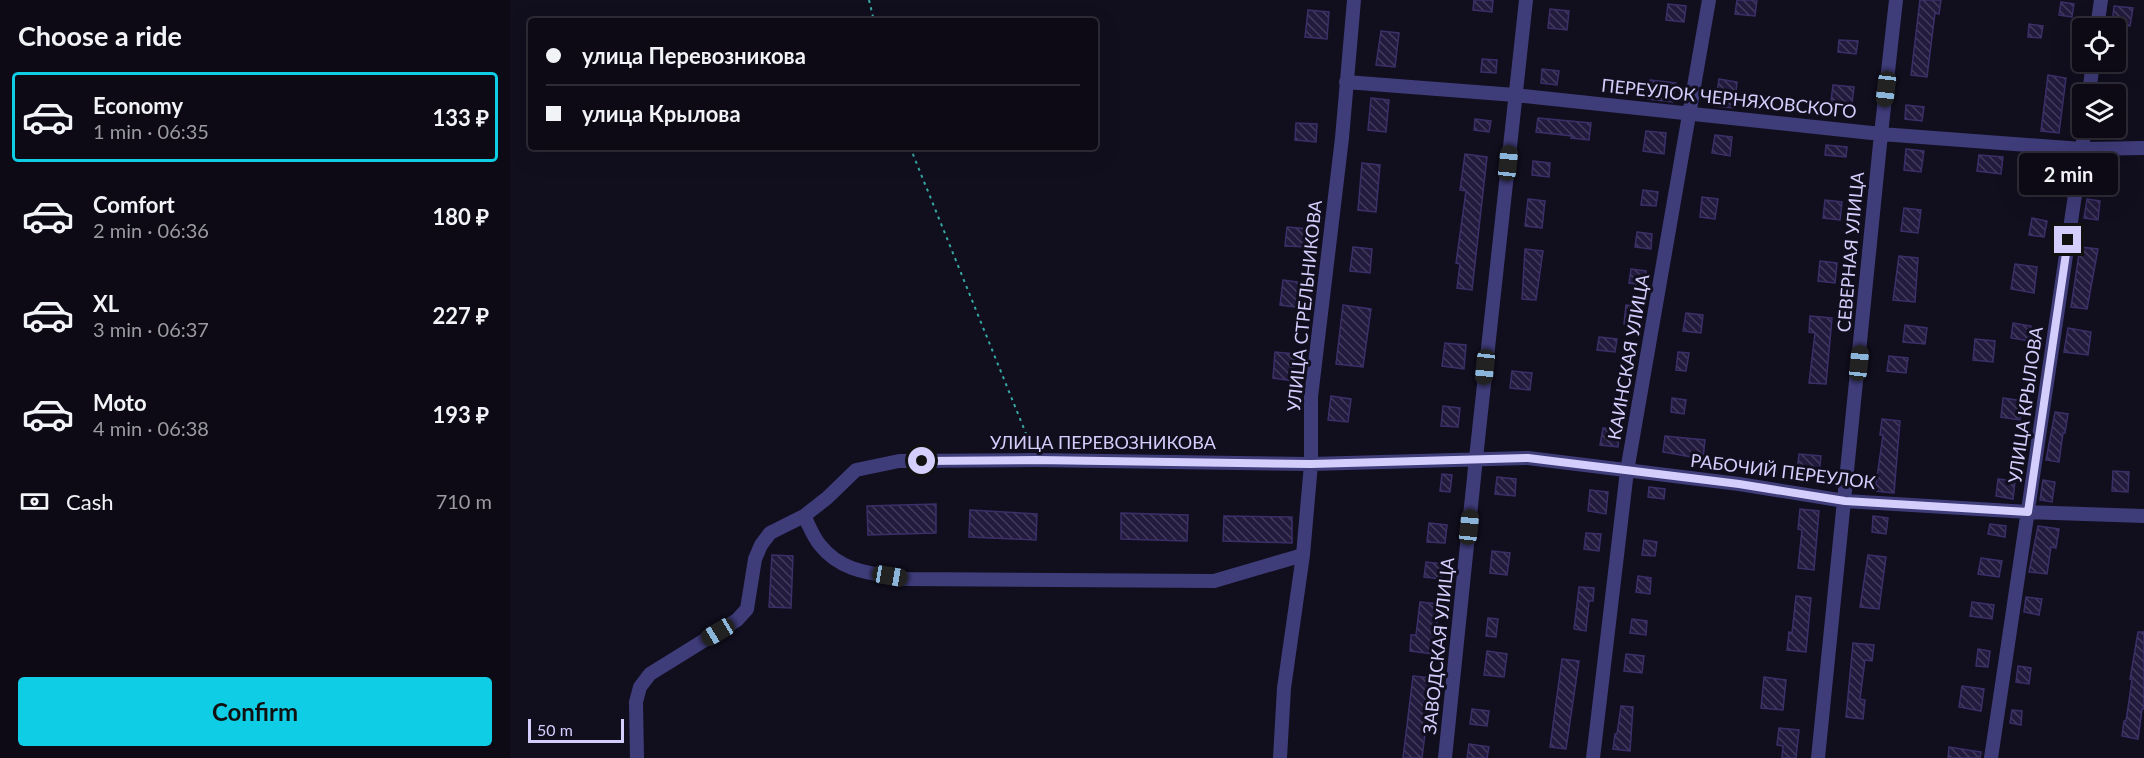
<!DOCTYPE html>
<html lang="en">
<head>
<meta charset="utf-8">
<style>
	:root { --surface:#0d0a16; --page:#1b1823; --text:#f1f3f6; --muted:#9a9aa1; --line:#2d2b35; --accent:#10cde6 }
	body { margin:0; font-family:Lato,sans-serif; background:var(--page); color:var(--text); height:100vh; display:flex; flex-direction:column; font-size:22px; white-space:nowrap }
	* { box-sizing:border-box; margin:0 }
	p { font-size:20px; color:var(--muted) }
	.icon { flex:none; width:33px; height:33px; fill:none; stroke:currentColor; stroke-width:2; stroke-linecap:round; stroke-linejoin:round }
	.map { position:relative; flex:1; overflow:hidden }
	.drawer { display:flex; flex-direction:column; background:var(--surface); width:510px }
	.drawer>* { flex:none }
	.guide { position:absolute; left:18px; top:18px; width:570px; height:132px; border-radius:6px; box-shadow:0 6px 24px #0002,0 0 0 2px var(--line); display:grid; align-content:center; height:132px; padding:0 18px; background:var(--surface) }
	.controls { position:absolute; left:1562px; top:18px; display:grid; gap:12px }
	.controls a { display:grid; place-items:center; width:54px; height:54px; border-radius:6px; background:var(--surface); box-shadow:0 6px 24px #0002,0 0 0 2px var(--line); font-size:30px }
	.scale { position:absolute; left:18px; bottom:15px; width:96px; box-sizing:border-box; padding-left:6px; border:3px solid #d4cefc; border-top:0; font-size:16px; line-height:21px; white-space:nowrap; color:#d4cefc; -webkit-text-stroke:4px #110e1e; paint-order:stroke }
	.end { position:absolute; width:27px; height:27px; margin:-14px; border:8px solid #d4cefc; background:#111; box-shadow:0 0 0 3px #111 }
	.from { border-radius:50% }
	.bubble { position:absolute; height:42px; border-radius:6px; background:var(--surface); box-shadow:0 6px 24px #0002,0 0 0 2px var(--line); font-size:20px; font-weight:700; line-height:42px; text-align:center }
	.car { position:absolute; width:18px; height:36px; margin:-18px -9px; border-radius:8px; box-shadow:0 0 4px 2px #0007; background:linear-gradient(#222 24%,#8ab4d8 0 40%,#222 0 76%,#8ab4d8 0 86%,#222 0) }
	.guide b { display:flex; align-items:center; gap:21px; height:57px; font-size:22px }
	.guide b+b { border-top:2px solid var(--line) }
	.guide i { width:15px; height:15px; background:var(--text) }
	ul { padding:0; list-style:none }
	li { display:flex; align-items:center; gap:18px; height:90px; margin:0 12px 9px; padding:0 6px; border:3px solid transparent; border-radius:6px }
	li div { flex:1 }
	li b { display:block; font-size:22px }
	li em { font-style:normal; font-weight:700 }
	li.current { border-color:var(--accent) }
	li>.icon { width:54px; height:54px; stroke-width:1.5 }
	h2 { padding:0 18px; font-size:27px; line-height:72px }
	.pay { display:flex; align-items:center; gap:15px; height:66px; padding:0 18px; font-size:22px }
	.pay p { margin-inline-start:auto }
	.cta { display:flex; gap:12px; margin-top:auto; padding:12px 18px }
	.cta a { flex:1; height:69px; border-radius:6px; background:var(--accent); color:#111; font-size:24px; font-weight:700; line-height:69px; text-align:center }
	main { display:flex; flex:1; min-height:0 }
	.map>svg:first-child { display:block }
</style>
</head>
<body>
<main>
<section class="drawer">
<h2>Choose a ride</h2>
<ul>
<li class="current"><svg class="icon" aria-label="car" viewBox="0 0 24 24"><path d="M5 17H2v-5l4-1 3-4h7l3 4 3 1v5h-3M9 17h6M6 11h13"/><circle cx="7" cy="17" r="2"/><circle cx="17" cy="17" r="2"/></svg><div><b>Economy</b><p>1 min · 06:35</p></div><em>133 ₽</em></li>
<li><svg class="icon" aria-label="car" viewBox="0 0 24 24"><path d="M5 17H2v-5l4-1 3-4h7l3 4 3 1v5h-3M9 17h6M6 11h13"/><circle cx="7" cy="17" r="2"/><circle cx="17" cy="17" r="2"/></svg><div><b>Comfort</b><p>2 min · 06:36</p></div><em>180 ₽</em></li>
<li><svg class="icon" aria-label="car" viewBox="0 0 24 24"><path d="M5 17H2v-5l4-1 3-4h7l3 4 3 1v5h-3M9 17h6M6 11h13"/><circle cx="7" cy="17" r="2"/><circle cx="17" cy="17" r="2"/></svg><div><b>XL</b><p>3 min · 06:37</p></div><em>227 ₽</em></li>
<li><svg class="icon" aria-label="car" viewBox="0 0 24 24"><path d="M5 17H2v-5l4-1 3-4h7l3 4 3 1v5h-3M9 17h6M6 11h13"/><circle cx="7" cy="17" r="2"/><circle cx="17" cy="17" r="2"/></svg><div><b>Moto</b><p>4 min · 06:38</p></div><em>193 ₽</em></li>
</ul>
<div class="pay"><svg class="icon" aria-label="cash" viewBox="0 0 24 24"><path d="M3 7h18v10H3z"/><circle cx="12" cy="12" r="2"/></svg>Cash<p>710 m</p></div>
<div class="cta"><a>Confirm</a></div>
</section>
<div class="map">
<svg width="1634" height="758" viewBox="0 0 1634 758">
	<defs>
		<pattern id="building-back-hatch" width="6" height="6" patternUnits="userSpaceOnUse" patternTransform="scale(1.5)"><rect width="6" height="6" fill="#231b3e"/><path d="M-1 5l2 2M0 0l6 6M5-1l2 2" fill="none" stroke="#423b5b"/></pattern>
	</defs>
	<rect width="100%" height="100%" fill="#110e1e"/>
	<!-- building -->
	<path fill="url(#building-back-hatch)" stroke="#3b2f68" stroke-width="1.5" d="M 964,0 L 983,0 L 982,12 L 963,10 Z
		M 1227,0 L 1247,0 L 1245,16 L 1225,14 Z
		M 1410,0 L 1431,0 L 1429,14 L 1425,13 L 1417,77 L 1401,75 Z
		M 1551,2 L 1564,4 L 1562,17 L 1549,15 Z
		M 1158,4 L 1176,6 L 1174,22 L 1156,20 Z
		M 1604,6 L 1623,8 L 1620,26 L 1602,24 Z
		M 1040,9 L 1059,11 L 1057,30 L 1038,28 Z
		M 798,10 L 819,12 L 817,39 L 795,37 Z
		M 1519,24 L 1533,26 L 1531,38 L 1518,37 Z
		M 871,31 L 889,33 L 885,67 L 866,65 Z
		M 1329,40 L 1348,41 L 1346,54 L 1328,52 Z
		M 1605,55 L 1616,57 L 1614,70 L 1605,69 Z
		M 972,59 L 987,60 L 986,73 L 971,72 Z
		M 1032,69 L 1049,71 L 1047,85 L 1031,83 Z
		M 1538,75 L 1556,78 L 1549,133 L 1531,131 Z
		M 1209,79 L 1227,82 L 1224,108 L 1205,106 Z
		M 1140,80 L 1166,83 L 1163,102 L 1138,99 Z
		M 1323,85 L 1344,87 L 1342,104 L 1321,101 Z
		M 861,98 L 879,100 L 876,132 L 858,130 Z
		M 1396,105 L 1414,107 L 1412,121 L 1395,119 Z
		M 1028,118 L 1081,123 L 1079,140 L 1061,138 L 1062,136 L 1026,132 Z
		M 965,119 L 981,121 L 979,132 L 964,130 Z
		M 786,123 L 807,124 L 806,142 L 785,140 Z
		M 1136,131 L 1156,133 L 1154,154 L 1133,151 Z
		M 1205,135 L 1222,137 L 1220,156 L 1202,153 Z
		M 1316,145 L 1337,147 L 1336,157 L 1315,155 Z
		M 1396,149 L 1414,151 L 1411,172 L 1394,170 Z
		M 955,154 L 977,157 L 962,290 L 947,288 L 950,264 L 946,263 L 956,191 L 950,190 Z
		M 1469,155 L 1493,157 L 1491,174 L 1467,171 Z
		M 1519,159 L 1543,162 L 1540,182 L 1516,178 Z
		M 1023,161 L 1040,163 L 1039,177 L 1022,175 Z
		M 852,163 L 870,165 L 866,212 L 848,210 Z
		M 1133,190 L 1148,192 L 1146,206 L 1131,205 Z
		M 1192,197 L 1208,199 L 1205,219 L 1190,217 Z
		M 1018,199 L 1035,201 L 1032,228 L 1015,226 Z
		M 1577,199 L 1590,201 L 1588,220 L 1574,218 Z
		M 1315,200 L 1332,202 L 1330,220 L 1313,218 Z
		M 1394,208 L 1411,210 L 1408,233 L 1391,231 Z
		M 1522,218 L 1537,221 L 1534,237 L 1519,235 Z
		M 777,227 L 799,229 L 798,247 L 775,246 Z
		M 1127,232 L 1142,234 L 1141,249 L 1125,247 Z
		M 843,247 L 862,249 L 860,273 L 840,271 Z
		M 1570,247 L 1588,249 L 1577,309 L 1561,307 Z
		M 1015,249 L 1033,251 L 1026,300 L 1012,299 Z
		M 1389,256 L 1408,258 L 1405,302 L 1383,300 Z
		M 1310,261 L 1327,263 L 1325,283 L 1308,281 Z
		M 1505,264 L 1527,267 L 1524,293 L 1501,289 Z
		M 1121,269 L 1136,271 L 1134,285 L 1119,283 Z
		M 773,280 L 794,283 L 792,308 L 770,305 Z
		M 833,305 L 861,309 L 853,367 L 826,364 Z
		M 1116,305 L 1129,307 L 1126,325 L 1114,324 Z
		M 1176,313 L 1193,315 L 1191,333 L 1173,331 Z
		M 1300,316 L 1322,318 L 1316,384 L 1299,383 L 1305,333 L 1299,332 Z
		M 1503,323 L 1521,326 L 1519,341 L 1501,338 Z
		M 1395,325 L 1417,328 L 1415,344 L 1393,342 Z
		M 1558,328 L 1581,332 L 1578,355 L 1554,352 Z
		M 1089,337 L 1107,339 L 1105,352 L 1087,350 Z
		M 1465,339 L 1485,341 L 1483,362 L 1463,360 Z
		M 935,343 L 956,345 L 954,369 L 932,366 Z
		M 765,352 L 786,354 L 783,381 L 763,378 Z
		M 1168,352 L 1179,353 L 1176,371 L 1166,370 Z
		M 1379,356 L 1398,358 L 1396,373 L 1377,371 Z
		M 1002,371 L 1022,373 L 1020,390 L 1000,388 Z
		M 821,396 L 841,399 L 838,422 L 818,420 Z
		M 1162,398 L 1176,400 L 1174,414 L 1161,412 Z
		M 1493,398 L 1513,401 L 1510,420 L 1491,417 Z
		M 933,406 L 950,408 L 948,427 L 931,426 Z
		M 1545,412 L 1558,414 L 1555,433 L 1553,433 L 1549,462 L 1536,460 Z
		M 1372,419 L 1390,421 L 1384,493 L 1365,491 L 1373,435 L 1370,435 Z
		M 1093,428 L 1110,430 L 1108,447 L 1090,445 Z
		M 1155,436 L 1195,440 L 1193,459 L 1153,452 Z
		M 1289,454 L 1311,456 L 1309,474 L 1287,472 Z
		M 1603,471 L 1619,472 L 1618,492 L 1602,491 Z
		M 932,474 L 942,475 L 940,492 L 930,491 Z
		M 987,477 L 1006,479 L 1005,496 L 985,494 Z
		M 1488,479 L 1505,481 L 1503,499 L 1486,496 Z
		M 1533,480 L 1545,482 L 1542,502 L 1530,500 Z
		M 1139,487 L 1155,489 L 1154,499 L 1138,497 Z
		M 1080,490 L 1098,492 L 1096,514 L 1078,511 Z
		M 426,504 L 426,533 L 358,535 L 357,506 Z
		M 1290,509 L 1309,511 L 1304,570 L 1288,568 L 1292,530 L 1288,529 Z
		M 460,510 L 527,514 L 526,540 L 459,537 Z
		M 611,513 L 678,515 L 677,541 L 611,539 Z
		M 714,516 L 782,517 L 782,543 L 713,541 Z
		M 1363,516 L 1378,518 L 1376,534 L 1362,532 Z
		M 919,523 L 937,525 L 935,543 L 917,542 Z
		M 1480,524 L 1496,526 L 1495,537 L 1478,534 Z
		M 1528,526 L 1549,529 L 1546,548 L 1541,547 L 1537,574 L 1519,572 Z
		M 1076,533 L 1091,534 L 1089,551 L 1074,549 Z
		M 1134,540 L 1147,542 L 1145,556 L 1132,555 Z
		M 982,551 L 1000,553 L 997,575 L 980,573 Z
		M 262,555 L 283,556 L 281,608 L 259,607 Z
		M 1358,555 L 1376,557 L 1369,609 L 1350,607 Z
		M 1471,558 L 1492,561 L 1489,577 L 1468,574 Z
		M 916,562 L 933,564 L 931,579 L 914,577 Z
		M 1128,576 L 1141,578 L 1140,594 L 1126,592 Z
		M 1069,587 L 1084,588 L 1083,601 L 1079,601 L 1076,631 L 1064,629 Z
		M 1286,596 L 1301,598 L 1296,652 L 1277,650 L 1279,632 L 1282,633 Z
		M 1516,597 L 1532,599 L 1529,615 L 1514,612 Z
		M 910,602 L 929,604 L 923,654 L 900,651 L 901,635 L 906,635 Z
		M 1462,602 L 1484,605 L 1482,619 L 1460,616 Z
		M 978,618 L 988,619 L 986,637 L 976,636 Z
		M 1122,619 L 1137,621 L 1136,635 L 1120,633 Z
		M 1628,632 L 1634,632 L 1634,709 L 1632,709 L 1628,739 L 1612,736 L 1614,721 L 1616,721 L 1622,680 L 1620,679 Z
		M 1343,643 L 1364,645 L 1362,661 L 1355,660 L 1350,699 L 1355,700 L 1353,719 L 1336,717 Z
		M 1468,649 L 1480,651 L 1478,667 L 1466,666 Z
		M 977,651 L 997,654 L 994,677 L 974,675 Z
		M 1116,654 L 1134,656 L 1132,673 L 1114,671 Z
		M 1052,659 L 1069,661 L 1056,749 L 1040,747 Z
		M 1508,666 L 1521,668 L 1519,684 L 1506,682 Z
		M 903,676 L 921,678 L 915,734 L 912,758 L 893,758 Z
		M 1254,677 L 1276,680 L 1273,710 L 1251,708 Z
		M 1452,686 L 1474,689 L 1471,711 L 1449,707 Z
		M 1111,706 L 1123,707 L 1120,751 L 1103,749 L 1105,734 L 1107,734 Z
		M 962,709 L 979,711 L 977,726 L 960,724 Z
		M 1502,710 L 1512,711 L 1511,725 L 1500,723 Z
		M 1269,728 L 1289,730 L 1286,758 L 1272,758 L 1273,746 L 1267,745 Z
		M 959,744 L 979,747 L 977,758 L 957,758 Z
		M 1439,747 L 1471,752 L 1470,758 L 1438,758 Z"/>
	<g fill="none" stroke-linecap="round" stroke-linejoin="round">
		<!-- path -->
		<path stroke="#36a8a3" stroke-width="2" stroke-dasharray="3 4.5" stroke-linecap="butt" d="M 359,0 L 364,21
			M 400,147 L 521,446"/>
		<!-- minor -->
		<path stroke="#3f3c7a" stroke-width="14" d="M 1587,28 L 1591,0
			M 836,82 L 1005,95 L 1371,134 L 1572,149 L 1634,148
			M 1579,94 L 1583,62
			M 294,516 C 299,525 303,537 310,545 C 332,573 363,573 396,579 L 704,581 L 793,555
			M 127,758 L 126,702 L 130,687 L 140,674 L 227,620 L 237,609 L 245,559 L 251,545 L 260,533 L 294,516 L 317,498 L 346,470 L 389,461 L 526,460 L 801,464 L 1018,458 L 1229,484 L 1335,501 L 1518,512 L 1634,516
			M 770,758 L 774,688 L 793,555 L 801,464 L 801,397 L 832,138 L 844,0
			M 935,758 L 966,458 L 1016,0
			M 1083,758 L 1117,471 L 1199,0
			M 1308,758 L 1371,134 L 1386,0
			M 1481,758 L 1575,128"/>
	</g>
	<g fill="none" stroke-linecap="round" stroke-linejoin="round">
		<!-- route -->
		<path stroke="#d4cefc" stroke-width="8" d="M 412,461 L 526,460 L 801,464 L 1018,458 L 1229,484 L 1335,501 L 1518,512 L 1558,240"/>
	</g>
	<g text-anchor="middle" stroke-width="6" stroke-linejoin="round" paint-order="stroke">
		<!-- street labels -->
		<g font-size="18" fill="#d4cefc" stroke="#110e1e">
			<text transform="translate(1219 99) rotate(6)" y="6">ПЕРЕУЛОК ЧЕРНЯХОВСКОГО</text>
			<text transform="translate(1341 252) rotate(-85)" y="6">СЕВЕРНАЯ УЛИЦА</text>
			<text transform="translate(795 306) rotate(-84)" y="6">УЛИЦА СТРЕЛЬНИКОВА</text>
			<text transform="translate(1119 357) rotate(-80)" y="6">КАИНСКАЯ УЛИЦА</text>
			<text transform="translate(1516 405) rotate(-82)" y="6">УЛИЦА КРЫЛОВА</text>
			<text x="593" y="449">УЛИЦА ПЕРЕВОЗНИКОВА</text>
			<text transform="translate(1273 472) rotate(7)" y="6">РАБОЧИЙ ПЕРЕУЛОК</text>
			<text transform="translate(929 646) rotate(-84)" y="6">ЗАВОДСКАЯ УЛИЦА</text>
		</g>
	</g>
</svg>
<div class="controls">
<a><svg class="icon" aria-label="locate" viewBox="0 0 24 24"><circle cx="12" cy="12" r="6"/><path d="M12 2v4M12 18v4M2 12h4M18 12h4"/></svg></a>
<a><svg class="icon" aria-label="layers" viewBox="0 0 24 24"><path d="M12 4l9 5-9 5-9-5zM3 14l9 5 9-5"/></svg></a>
</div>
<div class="scale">50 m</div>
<i class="end from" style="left:412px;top:461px"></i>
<i class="end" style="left:1558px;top:240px"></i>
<div class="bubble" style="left:1509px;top:153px;width:99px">2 min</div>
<i class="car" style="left:1376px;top:89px;rotate:187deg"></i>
<i class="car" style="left:998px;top:163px;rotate:6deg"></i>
<i class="car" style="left:1349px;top:363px;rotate:6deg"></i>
<i class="car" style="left:975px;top:367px;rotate:186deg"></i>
<i class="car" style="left:959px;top:527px;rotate:6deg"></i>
<i class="car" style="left:380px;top:576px;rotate:100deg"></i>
<i class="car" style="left:208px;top:632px;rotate:239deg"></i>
<div class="guide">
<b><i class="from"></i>улица Перевозникова</b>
<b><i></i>улица Крылова</b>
</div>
</div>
</main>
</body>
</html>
